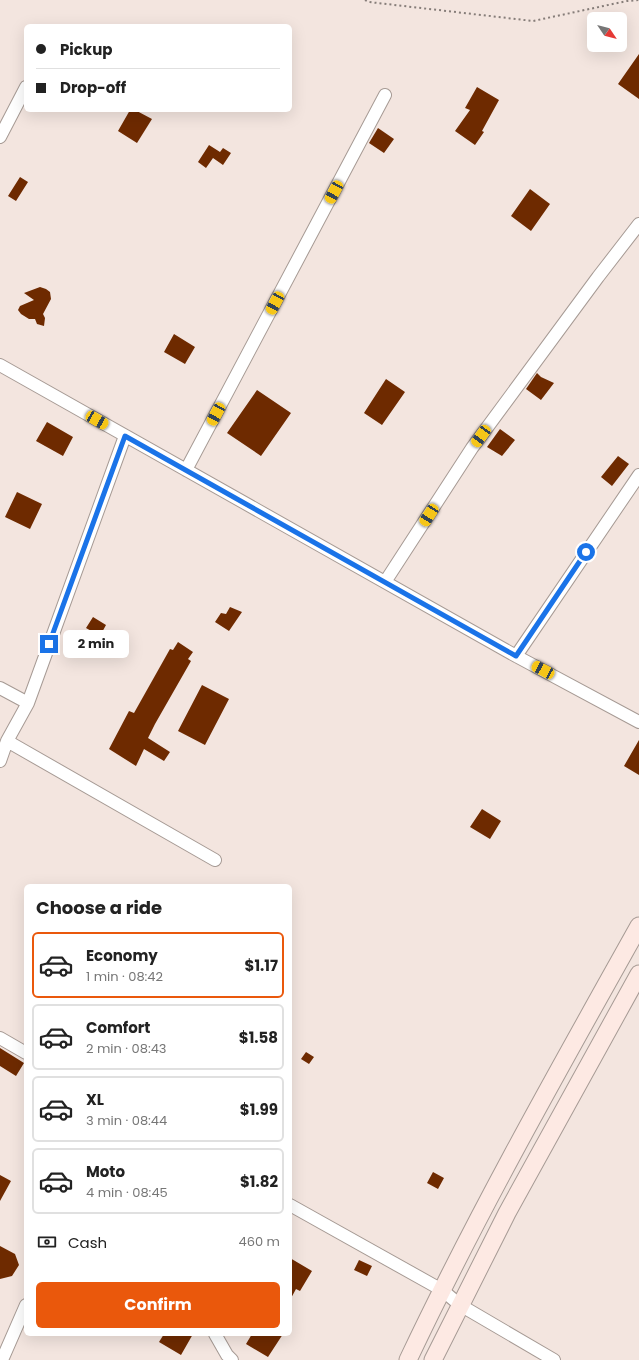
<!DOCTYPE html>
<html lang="en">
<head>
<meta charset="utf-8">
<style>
	:root { --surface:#fff; --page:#f6f6f6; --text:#222; --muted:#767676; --line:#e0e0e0; --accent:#ea580c }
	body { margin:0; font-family:Poppins,sans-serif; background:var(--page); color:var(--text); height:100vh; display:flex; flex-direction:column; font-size:15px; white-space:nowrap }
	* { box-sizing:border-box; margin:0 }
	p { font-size:13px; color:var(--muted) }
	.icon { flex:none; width:22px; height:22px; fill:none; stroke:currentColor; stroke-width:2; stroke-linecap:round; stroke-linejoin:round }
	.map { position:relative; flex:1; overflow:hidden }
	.panel { position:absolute; left:24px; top:884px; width:268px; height:452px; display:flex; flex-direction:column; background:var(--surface); border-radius:6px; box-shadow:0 4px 16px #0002 }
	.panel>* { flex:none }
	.banner { position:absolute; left:24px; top:24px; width:268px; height:88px; border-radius:6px; box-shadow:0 4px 16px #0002; display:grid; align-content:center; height:88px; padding:0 12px; background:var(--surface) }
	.needle { width:26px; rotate:125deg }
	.buttons { position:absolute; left:587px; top:12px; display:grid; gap:8px }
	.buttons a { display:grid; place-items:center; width:40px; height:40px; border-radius:6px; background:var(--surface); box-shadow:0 4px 16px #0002; font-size:20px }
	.end { position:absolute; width:18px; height:18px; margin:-9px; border:5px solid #1a73e8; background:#fff; box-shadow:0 0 0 2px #fff }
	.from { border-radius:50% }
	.bubble { position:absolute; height:28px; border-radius:6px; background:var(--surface); box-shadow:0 4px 16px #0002; font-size:13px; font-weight:700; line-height:28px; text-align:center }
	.car { position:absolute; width:12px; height:24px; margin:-12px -6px; border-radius:5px; box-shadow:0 0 3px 1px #0007; background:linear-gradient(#f5c518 24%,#345 0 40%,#f5c518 0 76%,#345 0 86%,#f5c518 0) }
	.banner b { display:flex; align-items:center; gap:14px; height:38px; font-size:15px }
	.banner b+b { border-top:1px solid var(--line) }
	.banner i { width:10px; height:10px; background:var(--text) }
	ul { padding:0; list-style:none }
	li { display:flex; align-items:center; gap:12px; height:66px; margin:0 8px 6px; padding:0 4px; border:2px solid var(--line); border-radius:6px }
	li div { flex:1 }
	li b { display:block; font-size:15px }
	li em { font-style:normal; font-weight:700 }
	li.selected { border-color:var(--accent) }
	li>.icon { width:36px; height:36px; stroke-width:1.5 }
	h2 { padding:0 12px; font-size:18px; line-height:48px }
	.pay { display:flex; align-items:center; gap:10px; height:44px; padding:0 12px; font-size:15px }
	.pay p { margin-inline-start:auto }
	.primary-button { display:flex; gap:8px; margin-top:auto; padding:8px 12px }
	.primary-button a { flex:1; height:46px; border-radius:6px; background:var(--accent); color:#fff; font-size:16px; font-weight:700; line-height:46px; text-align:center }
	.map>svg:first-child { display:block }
</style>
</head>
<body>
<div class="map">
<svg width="639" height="1360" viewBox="0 0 639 1360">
	<rect width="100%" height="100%" fill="#f3e5df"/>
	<!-- building -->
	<path fill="#6e2a00" d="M 639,54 L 639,99 L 618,84 Z
		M 477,87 L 499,100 L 482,131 L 484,132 L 475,145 L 455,131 L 470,110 L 465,108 Z
		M 130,110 L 135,110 L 152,119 L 137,143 L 118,131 Z
		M 378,128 L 394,139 L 384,153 L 369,143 Z
		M 209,145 L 220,152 L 223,148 L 231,153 L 223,165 L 213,158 L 206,168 L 198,162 Z
		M 20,177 L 28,182 L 16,201 L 8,196 Z
		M 530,189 L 550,204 L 531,231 L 511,216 Z
		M 40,287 L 46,289 L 50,292 L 51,299 L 43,314 L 45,318 L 44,326 L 37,324 L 35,319 L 29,319 L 21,314 L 18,310 L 20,306 L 34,300 L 24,293 Z
		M 174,334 L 195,347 L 185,364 L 164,352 Z
		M 537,373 L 541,377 L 554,383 L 541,400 L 526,389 Z
		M 386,379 L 405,392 L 382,425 L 364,413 Z
		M 257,390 L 291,413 L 261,456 L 227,433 Z
		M 47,422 L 73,437 L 63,456 L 36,441 Z
		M 500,429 L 515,440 L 502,456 L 487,447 Z
		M 618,456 L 629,464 L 612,486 L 601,477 Z
		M 17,492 L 42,504 L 30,529 L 5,517 Z
		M 230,607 L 242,612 L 229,631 L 215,622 L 221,613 L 226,614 Z
		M 93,617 L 106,625 L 100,636 L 86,628 Z
		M 178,642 L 193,652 L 188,659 L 191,661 L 155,724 L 148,738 L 170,752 L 164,761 L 144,749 L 136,766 L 109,749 L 129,711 L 134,713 L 170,649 L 173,650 Z
		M 202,685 L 229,699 L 205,745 L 178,731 Z
		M 639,740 L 639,775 L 624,766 Z
		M 482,809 L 501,821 L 490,839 L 470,827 Z
		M 0,1048 L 24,1063 L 16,1076 L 0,1066 Z
		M 306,1052 L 314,1057 L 309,1064 L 301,1059 Z
		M 433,1172 L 444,1178 L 438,1189 L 427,1183 Z
		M 0,1175 L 11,1181 L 0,1201 Z
		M 0,1246 L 15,1254 L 19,1265 L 12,1276 L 0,1279 Z
		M 290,1258 L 312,1271 L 300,1291 L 296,1289 L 290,1300 Z
		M 359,1260 L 372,1266 L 367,1276 L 354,1270 Z
		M 164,1334 L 193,1334 L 181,1355 L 159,1342 Z
		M 252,1334 L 283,1334 L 268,1357 L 246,1344 Z"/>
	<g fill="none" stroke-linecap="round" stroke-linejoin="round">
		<defs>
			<path id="minor" d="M 0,137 L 26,87
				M 0,365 L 516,656 L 639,722
				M 186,470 L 385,95
				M 385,582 L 472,448 L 598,277 L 639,224
				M 516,656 L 639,475
				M 0,688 L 28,703
				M 7,741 L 215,860
				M 0,761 L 7,741 L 28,703 L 125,436
				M 0,1038 L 26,1053
				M 290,1205 L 442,1290 L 460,1305 L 554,1360
				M 215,1334 L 227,1355 L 232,1360
				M 2,1360 L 26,1305"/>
			<path id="secondary" d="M 408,1360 C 478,1212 559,1069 639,926
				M 433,1360 L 507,1213 L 639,974"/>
		</defs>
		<!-- minor casing -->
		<use href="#minor" stroke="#a69a94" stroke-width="14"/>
		<!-- secondary casing -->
		<use href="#secondary" stroke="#a69a94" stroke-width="19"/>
		<!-- path -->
		<path stroke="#867d79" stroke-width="2" stroke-dasharray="2 3" stroke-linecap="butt" d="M 365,0 L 369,2 L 533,21 L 627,1 L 639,0"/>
		<!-- minor -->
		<use href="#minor" stroke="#fff" stroke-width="12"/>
		<!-- secondary -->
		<use href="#secondary" stroke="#fde9e3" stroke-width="17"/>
	</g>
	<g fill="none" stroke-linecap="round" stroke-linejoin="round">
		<!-- route -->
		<path stroke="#1a73e8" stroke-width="5" d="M 49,644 L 125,436 L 516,656 L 586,552"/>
	</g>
</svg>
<div class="buttons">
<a><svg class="needle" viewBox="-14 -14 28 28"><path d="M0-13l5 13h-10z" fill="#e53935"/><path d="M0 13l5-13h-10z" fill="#767676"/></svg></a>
</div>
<i class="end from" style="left:586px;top:552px"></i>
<i class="end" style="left:49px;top:644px"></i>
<div class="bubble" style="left:63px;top:630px;width:66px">2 min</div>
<i class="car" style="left:334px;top:192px;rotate:208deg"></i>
<i class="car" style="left:275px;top:303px;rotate:208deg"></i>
<i class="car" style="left:216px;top:414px;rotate:208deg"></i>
<i class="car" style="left:97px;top:420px;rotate:120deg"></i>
<i class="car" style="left:481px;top:436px;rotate:216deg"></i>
<i class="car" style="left:429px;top:515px;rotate:213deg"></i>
<i class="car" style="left:543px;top:670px;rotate:298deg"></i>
<div class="banner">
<b><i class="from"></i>Pickup</b>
<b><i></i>Drop-off</b>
</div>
<section class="panel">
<h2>Choose a ride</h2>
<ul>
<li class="selected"><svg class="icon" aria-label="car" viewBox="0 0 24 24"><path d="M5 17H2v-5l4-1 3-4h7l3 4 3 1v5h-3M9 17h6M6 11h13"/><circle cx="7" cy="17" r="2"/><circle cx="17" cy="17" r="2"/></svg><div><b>Economy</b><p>1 min · 08:42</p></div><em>$1.17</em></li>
<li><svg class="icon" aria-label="car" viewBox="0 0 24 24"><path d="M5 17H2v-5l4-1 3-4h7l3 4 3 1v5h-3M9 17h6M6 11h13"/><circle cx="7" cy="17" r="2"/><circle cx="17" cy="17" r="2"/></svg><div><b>Comfort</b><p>2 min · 08:43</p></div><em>$1.58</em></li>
<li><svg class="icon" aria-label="car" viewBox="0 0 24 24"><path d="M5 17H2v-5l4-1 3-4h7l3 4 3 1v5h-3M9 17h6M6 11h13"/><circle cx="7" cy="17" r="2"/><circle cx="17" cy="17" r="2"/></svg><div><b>XL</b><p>3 min · 08:44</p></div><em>$1.99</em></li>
<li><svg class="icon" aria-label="car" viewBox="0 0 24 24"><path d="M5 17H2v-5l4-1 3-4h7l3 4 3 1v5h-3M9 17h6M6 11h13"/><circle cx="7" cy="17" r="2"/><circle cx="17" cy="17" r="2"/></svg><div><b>Moto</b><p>4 min · 08:45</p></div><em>$1.82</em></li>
</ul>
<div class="pay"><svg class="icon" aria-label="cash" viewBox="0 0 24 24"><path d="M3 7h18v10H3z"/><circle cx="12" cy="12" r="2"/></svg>Cash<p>460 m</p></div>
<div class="primary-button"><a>Confirm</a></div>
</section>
</div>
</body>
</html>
